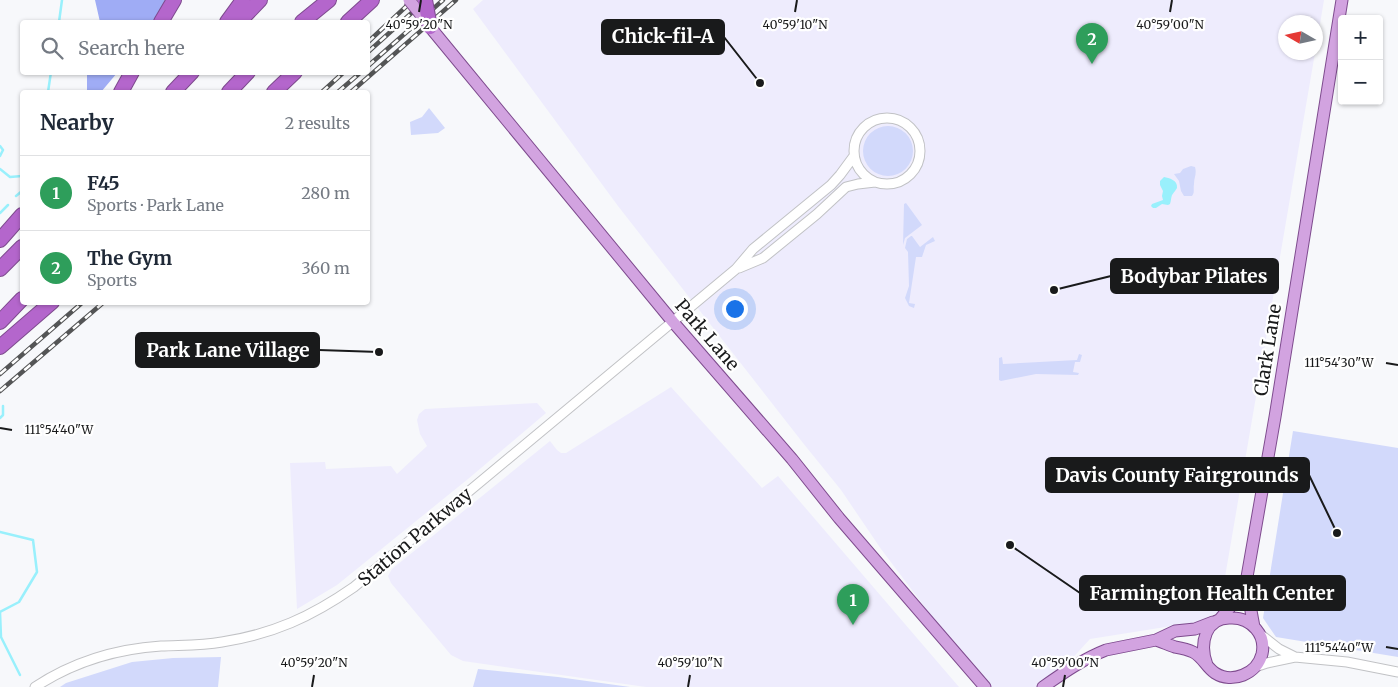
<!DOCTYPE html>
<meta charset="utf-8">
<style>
body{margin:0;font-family:Merriweather,serif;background:#f2f2f3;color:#1f2937}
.controls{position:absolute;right:15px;top:15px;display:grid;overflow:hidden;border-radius:5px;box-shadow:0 1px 4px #0004}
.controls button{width:45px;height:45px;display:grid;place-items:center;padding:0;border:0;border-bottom:1px solid #e0e1e3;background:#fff;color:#1f2937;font:25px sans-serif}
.compass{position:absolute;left:1278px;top:15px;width:45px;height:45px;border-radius:50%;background:#fff;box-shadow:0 1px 4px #0004;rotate:279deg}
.you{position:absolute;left:734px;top:308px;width:18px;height:18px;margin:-12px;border:4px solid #fff;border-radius:50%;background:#1a73e8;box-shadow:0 0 0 8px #1a73e833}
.badge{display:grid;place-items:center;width:32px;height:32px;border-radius:50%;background:#3f858f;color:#fff;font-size:16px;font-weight:700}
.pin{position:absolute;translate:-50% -41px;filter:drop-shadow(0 1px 2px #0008)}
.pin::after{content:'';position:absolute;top:26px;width:18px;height:15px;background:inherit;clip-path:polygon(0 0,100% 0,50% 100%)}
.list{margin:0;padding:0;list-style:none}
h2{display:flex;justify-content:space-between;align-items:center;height:65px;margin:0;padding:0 20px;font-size:21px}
h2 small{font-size:16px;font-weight:400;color:#747a83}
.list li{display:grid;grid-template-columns:32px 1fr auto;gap:15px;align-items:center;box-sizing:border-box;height:75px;padding:0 20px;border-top:1px solid #e0e1e3}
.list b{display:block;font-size:19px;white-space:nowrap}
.list p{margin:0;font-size:16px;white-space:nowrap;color:#747a83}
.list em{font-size:16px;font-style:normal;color:#747a83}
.icon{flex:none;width:28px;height:28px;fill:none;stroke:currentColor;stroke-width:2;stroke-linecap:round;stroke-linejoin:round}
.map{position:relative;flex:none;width:1398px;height:687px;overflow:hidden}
.search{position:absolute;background:#fff;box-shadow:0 1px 4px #0004;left:20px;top:20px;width:350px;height:55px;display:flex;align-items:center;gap:12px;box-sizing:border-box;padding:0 18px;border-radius:5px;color:#747a83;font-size:19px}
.panel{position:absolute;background:#fff;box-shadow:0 1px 4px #0004;left:20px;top:90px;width:350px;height:215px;border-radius:5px}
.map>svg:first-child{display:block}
.commercial{fill:#eeecfd}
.green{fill:#d2d9fb}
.forest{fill:#9facf5}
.water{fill:#99f0fc}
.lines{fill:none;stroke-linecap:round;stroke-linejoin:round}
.stream{stroke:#99f0fc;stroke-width:2.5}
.minor-casing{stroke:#c1c2c5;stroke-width:11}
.major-casing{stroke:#7e4b8e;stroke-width:13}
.highway-casing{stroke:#7e4b8e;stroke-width:16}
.minor{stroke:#fff;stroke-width:9}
.major{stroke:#d2a3e0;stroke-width:11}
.highway{stroke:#b466cc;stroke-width:14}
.rail-casing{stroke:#545556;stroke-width:4.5}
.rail{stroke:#fff;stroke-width:2.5;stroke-dasharray:8;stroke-linecap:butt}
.major-bridge-casing{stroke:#7e4b8e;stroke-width:13;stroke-linecap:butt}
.highway-bridge-casing{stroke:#7e4b8e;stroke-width:16;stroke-linecap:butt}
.major-bridge{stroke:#d2a3e0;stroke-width:11}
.highway-bridge{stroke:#b466cc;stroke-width:14}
.ticks{fill:none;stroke:#191a1b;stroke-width:2}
.labels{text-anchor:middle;stroke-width:4.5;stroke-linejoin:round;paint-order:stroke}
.street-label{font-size:18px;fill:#191a1b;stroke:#fff}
.ticks-label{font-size:12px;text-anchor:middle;fill:#191a1b;stroke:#fff;stroke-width:4.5;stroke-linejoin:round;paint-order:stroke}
.leader{fill:none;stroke:#191a1b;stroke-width:2}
.callout-dot{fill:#191a1b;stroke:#fff;stroke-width:2}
.callout{fill:#191a1b;stroke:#191a1b;stroke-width:2}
.callout-label{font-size:19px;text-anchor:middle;font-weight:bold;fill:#fff}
</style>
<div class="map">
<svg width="1398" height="687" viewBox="0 0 1398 687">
<rect width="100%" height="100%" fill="#f7f8fb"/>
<path class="commercial" d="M483 0H1324L1316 48V22H1286V52L1315 53 1219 612 1197 622 1090 639 1046 687H985L881 549 841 490 803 443 618 206 473 9Z
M671 387 762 488 778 476 959 687H646L463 661 451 655 391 583 388 576 392 569 550 441 557 450 561 453H566Z
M537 403 546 413 468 479 337 585 297 609 290 463 325 462 326 469 391 466 397 474 427 446 420 434 417 420 419 414 425 409Z"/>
<path class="green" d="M429 108 445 128 438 133 411 135 410 122 422 117Z
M863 151a25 25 0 1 1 50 0a25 25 0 1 1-50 0Z
M1191 166 1195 167C1197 174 1194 177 1194 184 1193 190 1195 192 1192 196H1184L1181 191 1179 181 1174 174 1180 173 1183 169Z
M906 203 922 225 905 238 903 245 904 204Z
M911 236H912L920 247 933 237 935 241 926 245 922 257H916L909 303 915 304 914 308 909 306 905 298 909 286 908 252 905 248 907 239Z
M1079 354 1082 355 1080 362H1075L1073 372 1079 373 1078 375 1036 374 1001 381 999 380V358L1002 357 1003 364 1077 360Z
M1293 431 1398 448V657L1276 637 1263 618Z
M221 657 218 687H60L66 683 132 662 173 658Z
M478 669 558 677 630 687H473Z"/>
<path class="forest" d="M95 0H167L153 22H100Z
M87 73V72L117 73 101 92H87Z"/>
<path class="water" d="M1164 177C1169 178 1178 180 1177 188 1177 188 1173 194 1172 195 1171 198 1171 201 1170 204L1168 205 1162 204 1156 208H1153L1151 206 1152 204 1163 200 1162 196 1163 191 1160 185V181Z"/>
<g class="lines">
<path class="stream" d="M59 22 62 0
M48 92 51 72
M0 146 3 150 0 156
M0 169 10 177 22 176
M16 196 22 191
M0 213 8 205
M0 418 3 415V406
M0 532 33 540 37 572 19 602 0 612 1 637 20 675"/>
<defs>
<path id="minor" d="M854 151a33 33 0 1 1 66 0a33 33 0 1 1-66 0Z
M739 268 763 258 817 214 846 187 858 184 875 182
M1260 634 1279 649 1295 657
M1255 667 1267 663 1295 657 1347 662 1398 672
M35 687C73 662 115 649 161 646 181 645 201 646 222 642 273 634 311 617 354 587L736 269 753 249 831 185 840 175 854 156"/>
<path id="major" d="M430 27 673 322 792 459 839 518 985 687
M1247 579 1249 600 1254 627
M1220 619 1238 598 1247 577 1275 417 1342 0
M1156 640C1162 642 1169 645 1175 647 1181 648 1187 649 1193 652 1203 657 1206 667 1215 673 1232 684 1257 674 1262 654 1264 645 1262 636 1256 629 1250 622 1241 618 1232 618 1205 616 1199 644 1207 665
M1043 687C1063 673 1083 659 1106 650L1156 640 1175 631 1195 629 1213 622"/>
<path id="highway" d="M161 22 174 0
M227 22 243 0
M239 22 260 0
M302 22 329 0
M348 22 372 0
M121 92 132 72
M173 92 192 72
M229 92 248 72
M274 92 295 72
M0 240 22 215
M0 269 22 247
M0 322 22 299
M0 347 52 302"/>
</defs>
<use href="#minor" class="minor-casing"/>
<use href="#major" class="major-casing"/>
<use href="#highway" class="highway-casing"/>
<use href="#minor" class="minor"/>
<use href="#major" class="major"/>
<use href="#highway" class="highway"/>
<defs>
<path id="rail" d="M368 42 413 0
M368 52 426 0
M368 66 443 0
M322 92 344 72
M338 92 361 72
M351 92 456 0
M0 374 83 302
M0 391 104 302"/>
</defs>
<use href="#rail" class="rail-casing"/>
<use href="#rail" class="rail"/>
<defs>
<path id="major-bridge" d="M409 0 430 26"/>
<path id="highway-bridge" d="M425 0 430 27"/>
</defs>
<use href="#major-bridge" class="major-bridge-casing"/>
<use href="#highway-bridge" class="highway-bridge-casing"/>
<use href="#major-bridge" class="major-bridge"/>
<use href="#highway-bridge" class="highway-bridge"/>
</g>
<path class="ticks" d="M419 12 421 0M795 12 797 0M1170 12 1172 0M1386 363 1398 365M0 428 12 430M1386 647 1398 649M312 687 314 675M688 687 690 675M1063 687 1065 675"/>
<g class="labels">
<g class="street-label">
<text transform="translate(707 335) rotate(49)" y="6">Park Lane</text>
<text transform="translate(1268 350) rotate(-81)" y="6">Clark Lane</text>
<text transform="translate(415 537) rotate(-40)" y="6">Station Parkway</text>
</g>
</g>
<g class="ticks-label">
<text x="795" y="29">40°59'10"N</text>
<text x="419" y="29">40°59'20"N</text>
<text x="1170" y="29">40°59'00"N</text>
<text x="1339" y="367">111°54'30"W</text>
<text x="59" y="434">111°54'40"W</text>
<text x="1339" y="652">111°54'40"W</text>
<text x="314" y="667">40°59'20"N</text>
<text x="690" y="667">40°59'10"N</text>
<text x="1065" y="667">40°59'00"N</text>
</g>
<path class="leader" d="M760 83L724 37M1054 290L1111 276M379 352L319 350M1337 533L1309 475M1010 545L1080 593"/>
<g class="callout-dot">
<circle cx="760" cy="83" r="5"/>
<circle cx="1054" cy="290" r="5"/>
<circle cx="379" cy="352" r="5"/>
<circle cx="1337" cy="533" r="5"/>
<circle cx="1010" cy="545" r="5"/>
</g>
<g class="callout">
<rect x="602" y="20" width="122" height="34" rx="5"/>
<rect x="1111" y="259" width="167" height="34" rx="5"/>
<rect x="136" y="333" width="183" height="34" rx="5"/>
<rect x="1046" y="458" width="263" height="34" rx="5"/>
<rect x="1080" y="576" width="265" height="34" rx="5"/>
</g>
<g class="callout-label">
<text x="663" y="43">Chick-fil-A</text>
<text x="1194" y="283">Bodybar Pilates</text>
<text x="228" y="357">Park Lane Village</text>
<text x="1177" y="482">Davis County Fairgrounds</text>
<text x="1212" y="600">Farmington Health Center</text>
</g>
</svg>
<div class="controls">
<button>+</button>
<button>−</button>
</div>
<svg class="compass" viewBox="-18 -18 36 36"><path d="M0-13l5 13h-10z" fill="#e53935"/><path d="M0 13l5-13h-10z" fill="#747a83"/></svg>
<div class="you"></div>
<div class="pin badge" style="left:853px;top:625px;background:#2e9e5b">1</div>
<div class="pin badge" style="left:1092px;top:64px;background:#2e9e5b">2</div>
<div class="search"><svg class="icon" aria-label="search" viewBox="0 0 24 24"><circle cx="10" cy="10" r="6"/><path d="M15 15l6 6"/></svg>Search here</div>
<section class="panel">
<h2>Nearby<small>2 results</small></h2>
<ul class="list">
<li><span class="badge" style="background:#2e9e5b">1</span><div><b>F45</b><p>Sports · Park Lane</p></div><em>280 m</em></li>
<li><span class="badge" style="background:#2e9e5b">2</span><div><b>The Gym</b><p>Sports</p></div><em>360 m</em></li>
</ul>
</section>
</div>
